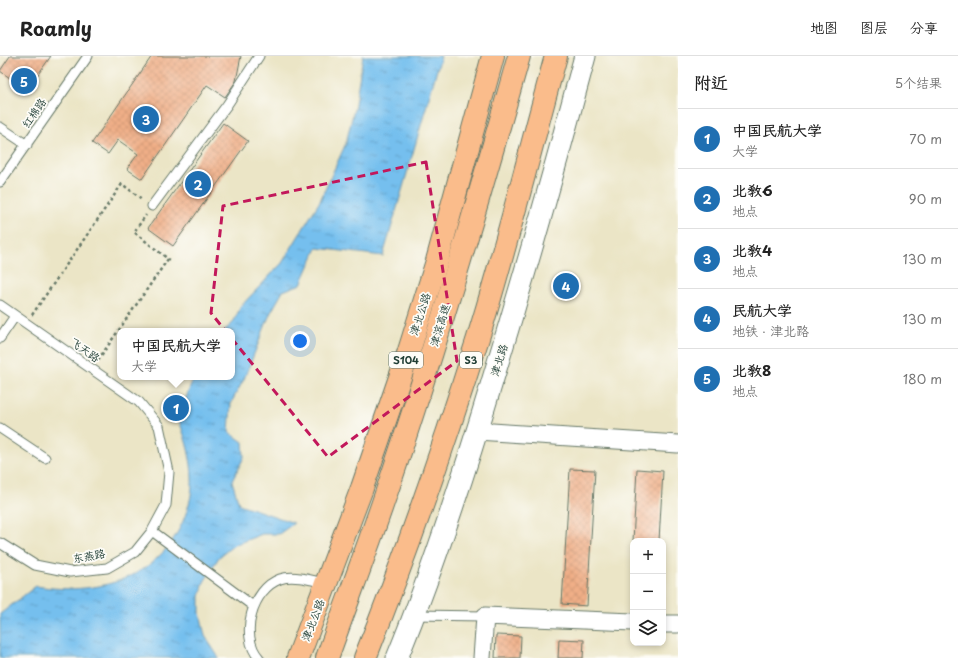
<!DOCTYPE html>
<html lang="zh">
<meta charset="utf-8">
<style>
body{margin:0;font-family:"Playpen Sans","LXGW WenKai TC",sans-serif;background:#f2f2f2;color:#222}
.controls{position:absolute;right:12px;bottom:12px;display:grid;overflow:hidden;border-radius:8px;box-shadow:0 2px 6px #0003}
.controls button{width:36px;height:36px;display:grid;place-items:center;padding:0;border:0;border-bottom:1px solid #e0e0e0;background:#fff;color:#222;font:20px sans-serif}
.you{position:absolute;left:300px;top:285px;width:14px;height:14px;margin:-10px;border:3px solid #fff;border-radius:50%;background:#1a73e8;box-shadow:0 0 0 6px #1a73e833}
.badge{display:grid;place-items:center;width:26px;height:26px;border-radius:50%;background:#1f6fb2;color:#fff;font-size:13px;font-weight:700}
.pin{position:absolute;translate:-50% -50%;border:2px solid #fff;box-shadow:0 1px 4px #0006}
.popup{position:absolute;left:117px;top:272px;width:118px;height:52px;box-sizing:border-box;display:grid;place-content:center;border-radius:8px;background:#fff;filter:drop-shadow(0 1px 3px #0005);font-size:13px;white-space:nowrap;color:#767676}
.popup b{font-size:15px;color:#222}
.popup::after{content:'';position:absolute;left:50%;top:100%;margin-left:-8px;border:8px solid transparent;border-top-color:#fff}
.list{margin:0;padding:0;list-style:none}
h2{display:flex;justify-content:space-between;align-items:center;height:52px;margin:0;padding:0 16px;font-size:17px}
h2 small{font-size:13px;font-weight:400;color:#767676}
.list li{display:grid;grid-template-columns:26px 1fr auto;gap:12px;align-items:center;box-sizing:border-box;height:60px;padding:0 16px;border-top:1px solid #e0e0e0}
.list b{display:block;font-size:15px;white-space:nowrap}
.list p{margin:0;font-size:13px;white-space:nowrap;color:#767676}
.list em{font-size:13px;font-style:normal;color:#767676}
.icon{flex:none;width:22px;height:22px;fill:none;stroke:currentColor;stroke-width:2;stroke-linecap:round;stroke-linejoin:round}
.map{position:relative;flex:none;width:678px;height:602px;overflow:hidden}
header{display:flex;align-items:center;gap:24px;box-sizing:border-box;height:56px;padding:0 20px;background:#fff;border-bottom:1px solid #e0e0e0}
header strong{font-size:19px}
nav{display:flex;gap:22px;margin-inline-start:auto;font-size:14px}
main{display:flex}
aside{flex:1;background:#fff}
.map>svg:first-child{display:block}
.water{fill:url(#water-ripples);stroke:#4a7e91}
.building{fill:url(#building-cross-hatch)}
.lines{fill:none;stroke-linecap:round;stroke-linejoin:round}
.service-casing{stroke:#667867;stroke-width:11}
.minor-casing{stroke:#667867;stroke-width:19}
.tertiary-casing{stroke:#667867;stroke-width:23}
.primary-casing{stroke:#667867;stroke-width:24}
.motorway-casing{stroke:#667867;stroke-width:24}
.path{stroke:#667867;stroke-width:2.5;stroke-dasharray:3 3;stroke-linecap:butt}
.service{stroke:#fff;stroke-width:9}
.minor{stroke:#fff;stroke-width:17}
.tertiary{stroke:#fff;stroke-width:21}
.primary{stroke:#fabc8b;stroke-width:22}
.motorway{stroke:#fabc8b;stroke-width:22}
.marked{fill:none;stroke:#c2185b;stroke-width:3;stroke-dasharray:8 5;stroke-linejoin:round}
.labels{text-anchor:middle;stroke-width:3.5;stroke-linejoin:round;paint-order:stroke}
.shield{fill:#fdfcf7;stroke:#62766e;stroke-width:1}
.shield-label{font-size:10px;font-weight:bold;fill:#1f3d34}
.street-label{font-size:11px;fill:#1f3d34;stroke:#fdfcf7}
</style>
<header>
<strong>Roamly</strong>
<nav><a>地图</a><a>图层</a><a>分享</a></nav>
</header>
<main>
<div class="map">
<svg width="678" height="602" viewBox="0 0 678 602">
<defs>
<pattern id="water-ripples" width="26" height="14" patternUnits="userSpaceOnUse"><rect width="26" height="14" fill="#75bfee"/><path d="M2 4q2-2 4 0t4 0M15 11q2-2 4 0t4 0" fill="none" stroke="#5f9cc2"/></pattern>
<pattern id="building-cross-hatch" width="8" height="8" patternUnits="userSpaceOnUse"><rect width="8" height="8" fill="#f0af87"/><path d="M0 0l8 8M0 8l8-8" fill="none" stroke="#cd9775"/></pattern>
</defs>
<rect width="100%" height="100%" fill="#fdfcf7"/>
<filter id="ink" filterUnits="userSpaceOnUse"><feTurbulence type="fractalNoise" baseFrequency=".025" numOctaves="2"/><feDisplacementMap in="SourceGraphic" scale="8" xChannelSelector="R" yChannelSelector="G"/><feConvolveMatrix kernelMatrix="1 2 1 2 8 2 1 2 1" color-interpolation-filters="sRGB"/></filter>
<filter id="wash" filterUnits="userSpaceOnUse"><feTurbulence type="fractalNoise" baseFrequency=".012" numOctaves="4" result="noise"/><feDisplacementMap in="SourceGraphic" scale="16" xChannelSelector="R" yChannelSelector="G"/><feGaussianBlur stdDeviation="0.9" result="paint"/><feColorMatrix in="noise" values="0 0 0 0 0 0 0 0 0 0 0 0 0 0 0 0 0 1.4 0 .05"/><feComposite in="paint" operator="in"/></filter>
<g filter="url(#wash)">
<rect width="100%" height="100%" fill="#ebe5c6"/>
<path class="water" d="M363 0H441L383 200 317 192 301 228 283 235 270 258 244 323 231 347 229 376 243 386 244 401 232 425 239 448 294 467 279 478H262L234 489 219 501 204 526 200 540V557L205 580 219 602H0V558L36 530C103 541 169 520 189 448 197 420 188 388 178 362L194 321H232V275H224L233 267 241 250 282 207 320 145 346 87 354 54Z"/>
<g id="blocks">
<path class="building" d="M10 0H51L27 34 0 15Z
M152 0H241L236 25 225 41 207 29 142 123 127 113 138 98 118 84 108 98 92 87Z
M223 67 248 85 173 190 148 172Z
M570 413 595 414 587 550 562 548Z
M637 413 663 415 659 485H633Z
M496 579 521 580 520 602H495Z
M559 583 584 584 583 602H558Z"/>
</g>
</g>
<g filter="url(#ink)">
<use href="#blocks" fill-opacity="0" stroke="#667867" stroke-width="1"/>
<g class="lines">
<defs>
<path id="service" d="M0 71 27 89
M0 126 88 0
M152 150 227 49 259 0
M0 249 139 346 159 370 169 416 166 449 152 475 135 496 107 512 70 516 35 509 0 487
M0 282 15 260
M0 372 45 402
M152 475 253 550
M414 559 485 560
M259 602C239 580 252 533 280 523 292 519 308 523 320 526"/>
<path id="minor" d="M477 375 678 388
M663 568H678
M482 602 485 560 633 566"/>
<path id="tertiary" d="M397 602C434 512 464 419 492 326 525 218 556 109 585 0"/>
<path id="primary" d="M298 602 362 432 408 298 437 205 493 0"/>
<path id="motorway" d="M327 602C347 546 368 491 387 435 436 291 478 146 519 0
M365 602C407 497 444 390 478 282 507 189 530 94 556 0"/>
</defs>
<use href="#service" class="service-casing"/>
<use href="#minor" class="minor-casing"/>
<use href="#tertiary" class="tertiary-casing"/>
<use href="#primary" class="primary-casing"/>
<use href="#motorway" class="motorway-casing"/>
<path class="path" d="M32 259 122 128 143 144
M98 304 168 203 134 176 146 159"/>
<use href="#service" class="service"/>
<use href="#minor" class="minor"/>
<use href="#tertiary" class="tertiary"/>
<use href="#primary" class="primary"/>
<use href="#motorway" class="motorway"/>
</g>
</g>
<path class="marked" d="M426 106 457 305 328 401 211 257 223 150Z"/>
<g class="labels">
<g class="shield">
<rect x="389" y="296" width="34" height="16" rx="3"/>
<rect x="460" y="296" width="22" height="16" rx="3"/>
</g>
<g class="shield-label">
<text x="406" y="308">S104</text>
<text x="471" y="308">S3</text>
</g>
<g class="street-label">
<text transform="translate(34 57) rotate(-56)" y="4">红棉路</text>
<text transform="translate(420 258) rotate(-72)" y="4">津北公路</text>
<text transform="translate(440 269) rotate(-73)" y="4">津滨高速</text>
<text transform="translate(85 294) rotate(35)" y="4">飞天路</text>
<text transform="translate(499 304) rotate(-73)" y="4">津北路</text>
<text transform="translate(89 500) rotate(-10)" y="4">东燕路</text>
<text transform="translate(313 564) rotate(-69)" y="4">津北公路</text>
</g>
</g>
</svg>
<div class="controls">
<button>+</button>
<button>−</button>
<button><svg class="icon" aria-label="layers" viewBox="0 0 24 24"><path d="M12 4l9 5-9 5-9-5zM3 14l9 5 9-5"/></svg></button>
</div>
<div class="you"></div>
<div class="pin badge" style="left:176px;top:352px">1</div>
<div class="popup"><b>中国民航大学</b>大学</div>
<div class="pin badge" style="left:198px;top:128px">2</div>
<div class="pin badge" style="left:146px;top:63px">3</div>
<div class="pin badge" style="left:566px;top:230px">4</div>
<div class="pin badge" style="left:24px;top:25px">5</div>
</div>
<aside>
<h2>附近<small>5个结果</small></h2>
<ul class="list">
<li><span class="badge">1</span><div><b>中国民航大学</b><p>大学</p></div><em>70 m</em></li>
<li><span class="badge">2</span><div><b>北教6</b><p>地点</p></div><em>90 m</em></li>
<li><span class="badge">3</span><div><b>北教4</b><p>地点</p></div><em>130 m</em></li>
<li><span class="badge">4</span><div><b>民航大学</b><p>地铁 · 津北路</p></div><em>130 m</em></li>
<li><span class="badge">5</span><div><b>北教8</b><p>地点</p></div><em>180 m</em></li>
</ul>
</aside>
</main>
